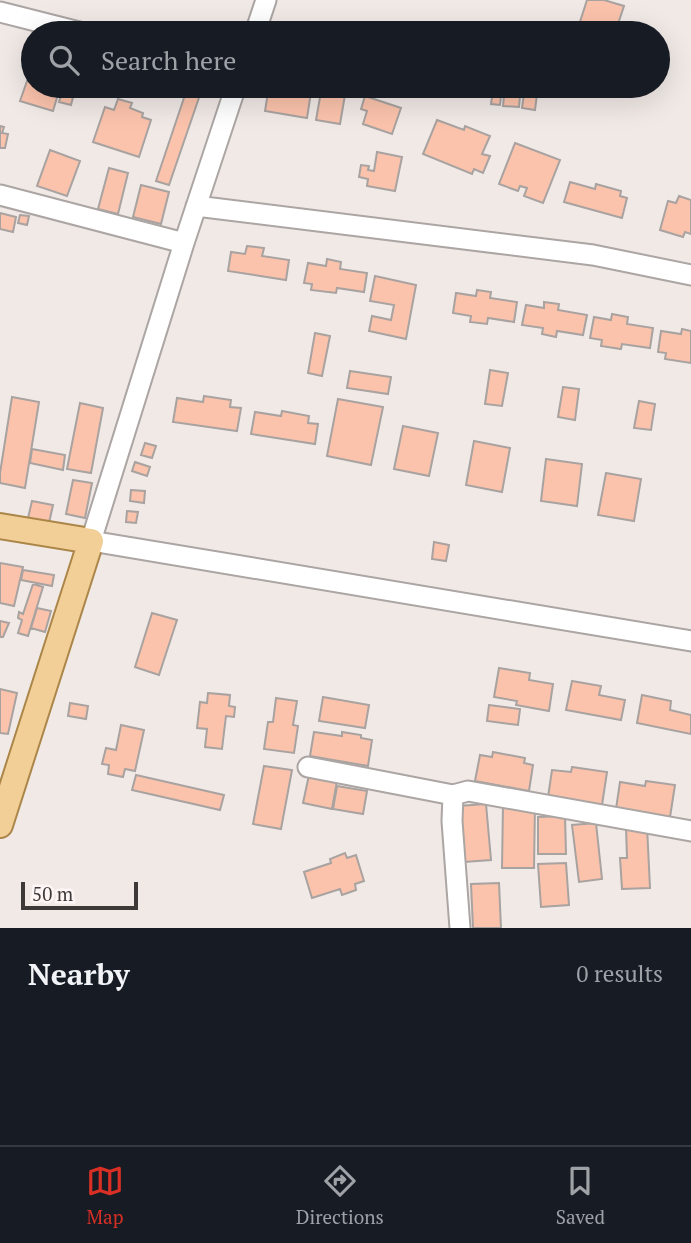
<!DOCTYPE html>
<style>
body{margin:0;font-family:"PT Serif",serif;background:#20242c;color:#f1f3f6}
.scale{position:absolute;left:21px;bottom:18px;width:117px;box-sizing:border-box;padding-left:7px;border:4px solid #3c3938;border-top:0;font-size:19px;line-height:24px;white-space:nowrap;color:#3c3938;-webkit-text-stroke:5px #fdf6f4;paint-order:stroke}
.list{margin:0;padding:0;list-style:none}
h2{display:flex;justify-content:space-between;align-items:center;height:91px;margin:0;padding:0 28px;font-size:30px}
h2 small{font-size:23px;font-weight:400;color:#9ea1a6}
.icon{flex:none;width:38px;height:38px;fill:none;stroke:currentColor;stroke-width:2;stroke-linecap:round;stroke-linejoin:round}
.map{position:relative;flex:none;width:691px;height:928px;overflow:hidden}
.search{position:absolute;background:#171b24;box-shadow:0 7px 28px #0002;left:21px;right:21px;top:21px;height:77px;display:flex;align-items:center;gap:18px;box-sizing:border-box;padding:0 24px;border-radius:38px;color:#9ea1a6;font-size:26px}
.sheet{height:217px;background:#171b24}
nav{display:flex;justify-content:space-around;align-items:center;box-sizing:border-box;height:98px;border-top:2px solid #363941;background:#171b24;font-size:19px;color:#9ea1a6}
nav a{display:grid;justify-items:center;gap:4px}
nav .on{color:#d93025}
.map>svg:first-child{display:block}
.building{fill:#fbc3ac;stroke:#a8a2a0;stroke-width:2}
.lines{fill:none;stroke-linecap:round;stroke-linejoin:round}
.minor-casing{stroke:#aba5a3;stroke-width:23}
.major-casing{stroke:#ab8648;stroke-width:28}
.minor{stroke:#fff;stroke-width:19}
.major{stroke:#f1cf97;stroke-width:24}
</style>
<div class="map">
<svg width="691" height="928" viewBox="0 0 691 928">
<rect width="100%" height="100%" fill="#f0e9e6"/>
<path class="building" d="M587 0H604L624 6 615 33H583L577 31Z
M27 81 33 83V86H43L59 91 53 111 20 101Z
M64 86H76L71 105 59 102Z
M101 86H114L111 95 100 91Z
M188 86H203L169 185 156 181Z
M269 86H312L307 118 265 111Z
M322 86 346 89 340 124 316 120Z
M468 86H502L500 105 491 104 492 97 467 94Z
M505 86H521L519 107 503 106Z
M525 86H538L535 110 522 108Z
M365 96 401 108 392 134 363 124 367 111 361 109Z
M118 99 132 103 130 108 143 113 142 117 151 120 139 157 93 142 105 107 114 110Z
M437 120 464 130 465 126 490 136 482 154 490 156 483 173 474 169 472 174 423 154Z
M0 126 4 127 2 133 8 134 5 148H0Z
M515 143 560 160 543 203 524 196 527 188 520 186 518 191 499 184Z
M50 150 80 161 67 196 37 186Z
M377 152 402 157 395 191 367 186 368 179 359 177 361 165 369 166 368 170 374 171Z
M109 168 128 173 118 214 98 209Z
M570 182 595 189 596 184 621 191 620 196 627 198 622 218 564 202Z
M141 185 169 192 161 224 133 217Z
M679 196 691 200V234L685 232 683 237 660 230 668 201 676 203Z
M0 213 16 217 13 232 0 229Z
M20 215 29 216 27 225 18 223Z
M247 246 264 248 262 256 289 260 286 280 228 271 231 252 245 254Z
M327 259 341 262 340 269 367 273 364 292 337 288 336 293 311 290 312 284 304 283 308 263 326 266Z
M375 276 416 285 406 339 369 331 372 316 391 320 394 305 370 301Z
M477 290 491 292 490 298 517 302 514 322 488 318 487 324 470 322 471 316 453 313 456 293 476 296Z
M544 302 559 304 558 310 587 315 583 335 557 331 556 337 542 334 543 328 522 325 526 305 544 308Z
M612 314 628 317 627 324 653 328 650 348 622 344 621 349 601 346 602 340 590 338 594 317 611 320Z
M682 329 691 331V363L665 359 666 353 658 352 661 331 681 334Z
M315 333 330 336 322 376 308 373Z
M490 370 508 373 502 406 485 404Z
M350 371 391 377 388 394 347 388Z
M563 387 579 389 575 420 558 417Z
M204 396 231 400 230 407 241 408 237 431 173 422 177 398 203 402Z
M12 397 39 402 25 488 0 483V473Z
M338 399 383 407 371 465 327 456Z
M639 401 655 404 651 430 634 428Z
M80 403 103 408 91 473 67 469Z
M282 411 309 416 308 423 318 424 315 444 251 434 255 412 281 416Z
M403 426 438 433 429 476 394 469Z
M474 441 510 448 502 492 466 485Z
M145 443 156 446 152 458 141 455Z
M32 449 65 455 63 470 30 463Z
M546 459 582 464 577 506 541 501Z
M135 462 150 467 147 476 132 471Z
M606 473 641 479 634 521 598 515Z
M73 480 92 483 85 518 66 514Z
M131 490 145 491 144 503 130 501Z
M32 501 53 505 49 523 28 518Z
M127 511 138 512 136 523 126 522Z
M434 542 449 545 446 561 432 559Z
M0 563 23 567 14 606 0 603Z
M23 570 54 575 52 586 21 580Z
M33 584 43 587 28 636 18 633 22 620 18 618 19 612 23 614Z
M37 608 51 611 45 632 31 628Z
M152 613 177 620 159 675 135 667Z
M0 621 9 623 3 637H0Z
M499 668 530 673 529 680 553 684 549 711 516 705 517 701 494 697Z
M572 681 601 686 599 695 625 700 621 720 566 710Z
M0 689 17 693 8 734 0 733Z
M208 693 230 695 229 706 235 707 234 717 226 716 222 749 205 747 207 729 197 728 200 702 207 703Z
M642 695 671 701 670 710 691 715V734L637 723Z
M323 697 369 705 365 728 319 721Z
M276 698 297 701 293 725 298 726 294 753 264 749 268 722H273Z
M70 703 88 706 86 719 68 716Z
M489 705 520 709 518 725 487 721Z
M121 725 144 730 135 771 125 769 123 777 108 774 109 765 102 764 106 748 116 750Z
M314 732 342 736V732L361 735V738L372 740 368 766 310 756Z
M493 752 525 758 524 763 533 765 529 791 475 781 480 755 492 757Z
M264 766 292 770 281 829 253 824Z
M572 767 607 772 602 805 548 797 552 770 571 772Z
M136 775 224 795 220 810 132 790Z
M309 775 337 781 332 809 303 803Z
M646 781 675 785 670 817 616 809 620 782 645 786Z
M337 786 367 791 363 814 333 809Z
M486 804 491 860 464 862 458 806Z
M503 804 535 805 534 868H502Z
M565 816 566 854H538V817Z
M596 823 602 879 579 882 572 825Z
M647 826 650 888 622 889 620 858H627L626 827Z
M345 853 347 858 356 855 364 881 355 884 356 890 342 895 340 889 312 898 304 872 331 863 330 859Z
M566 863 569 905 541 907 538 864Z
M499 883 501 928H473L471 884Z"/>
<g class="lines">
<defs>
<path id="minor" d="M0 12 83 33
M255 33 266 0
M236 86 184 243 91 541 691 641
M0 195 184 243
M196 206 593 255 691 275
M308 767 453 795 468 791 691 831
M453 795 452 821 460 928"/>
<path id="major" d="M0 526 91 541 0 825"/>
</defs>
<use href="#minor" class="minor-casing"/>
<use href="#major" class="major-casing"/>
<use href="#minor" class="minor"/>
<use href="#major" class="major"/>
</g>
</svg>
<div class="scale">50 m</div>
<div class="search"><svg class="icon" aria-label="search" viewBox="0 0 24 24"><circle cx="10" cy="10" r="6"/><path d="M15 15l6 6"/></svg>Search here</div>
</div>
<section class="sheet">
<h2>Nearby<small>0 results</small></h2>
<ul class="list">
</ul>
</section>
<nav>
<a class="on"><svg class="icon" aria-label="map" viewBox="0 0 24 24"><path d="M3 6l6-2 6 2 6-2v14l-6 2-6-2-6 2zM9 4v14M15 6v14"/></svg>Map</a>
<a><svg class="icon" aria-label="directions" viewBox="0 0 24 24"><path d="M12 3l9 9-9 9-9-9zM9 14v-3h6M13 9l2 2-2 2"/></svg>Directions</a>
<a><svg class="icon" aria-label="saved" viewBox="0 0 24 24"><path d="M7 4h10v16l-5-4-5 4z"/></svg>Saved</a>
</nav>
